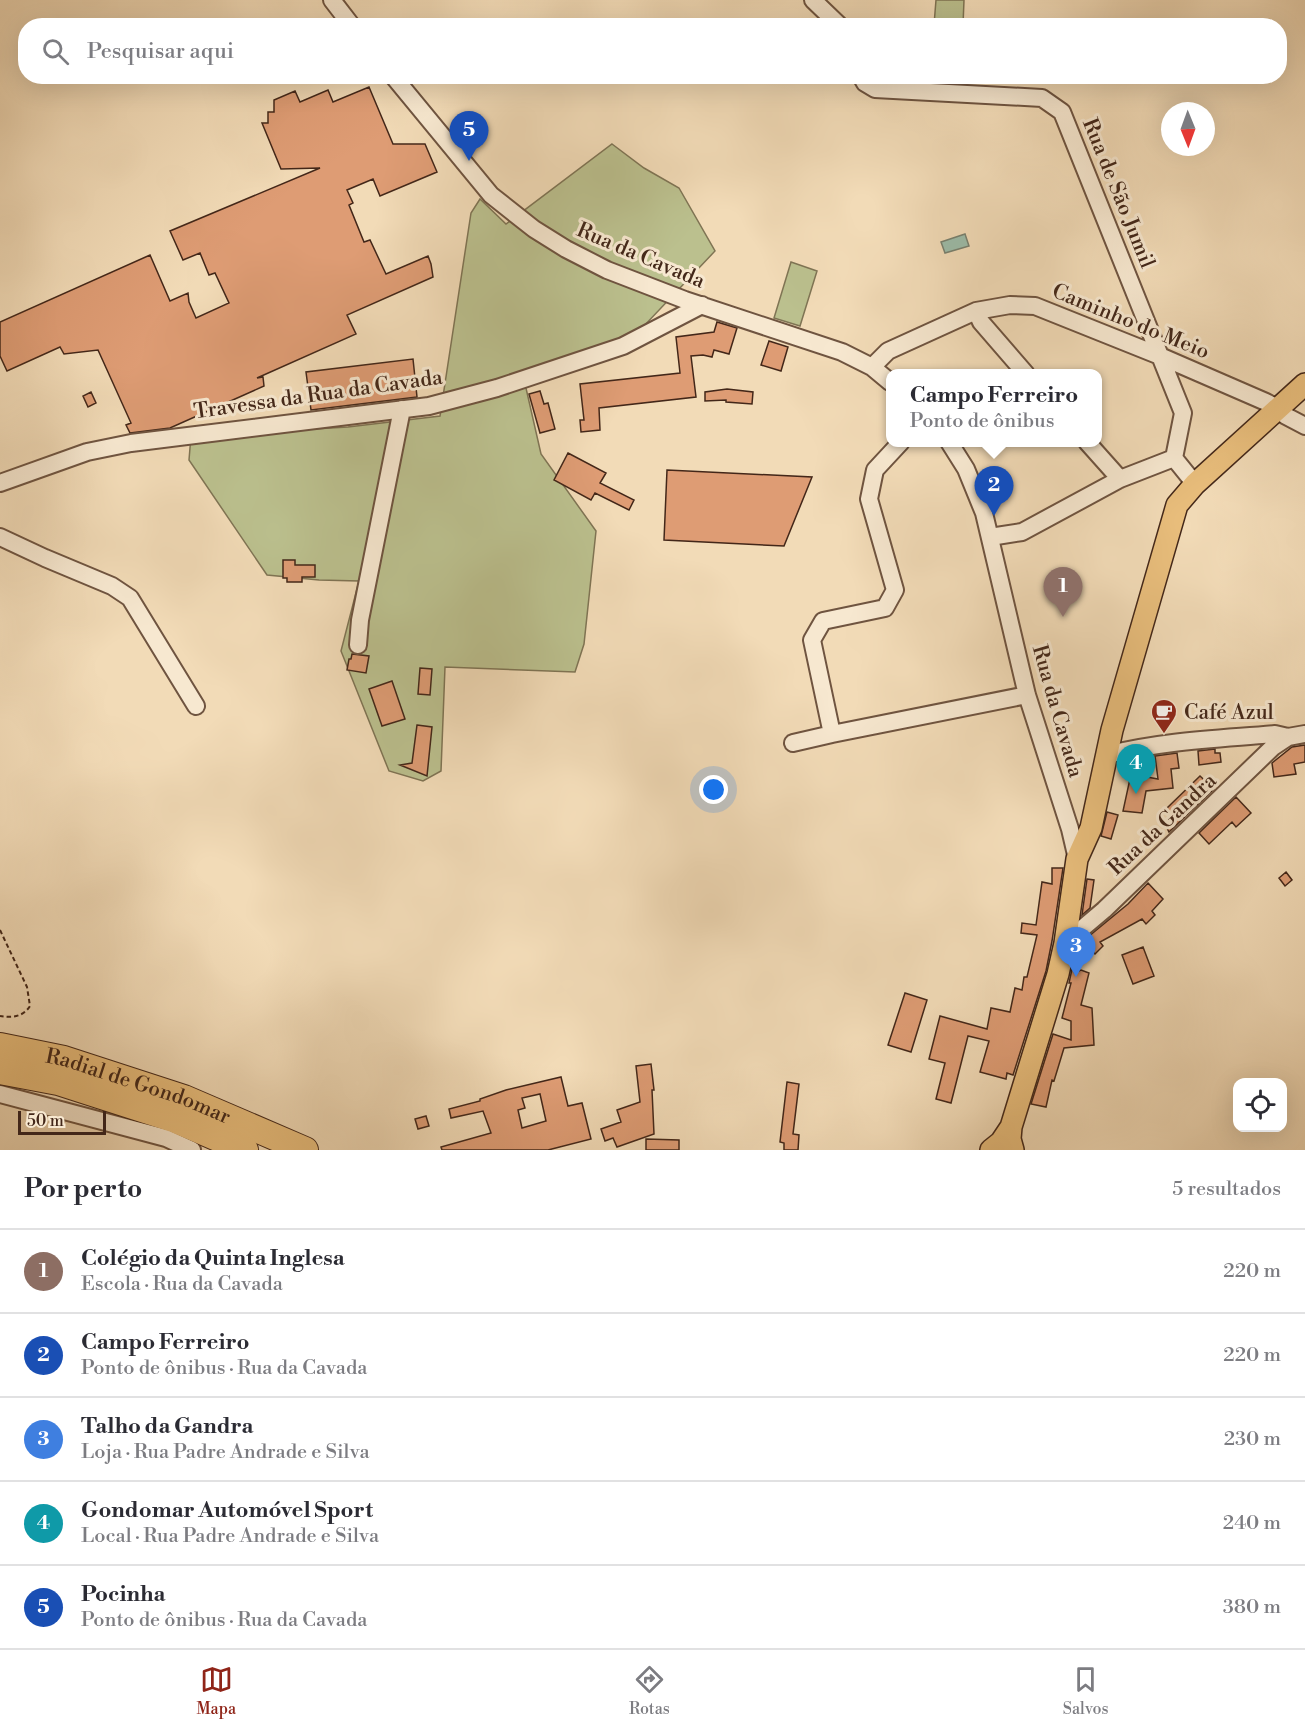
<!DOCTYPE html>
<html lang="pt">
<meta charset="utf-8">
<style>
body{margin:0;font-family:"Libre Bodoni",serif;background:#f2f2f3;color:#2b2b33}
.controls{position:absolute;right:18px;bottom:18px;display:grid;overflow:hidden;border-radius:12px;box-shadow:0 6px 24px #0002}
.controls button{width:54px;height:54px;display:grid;place-items:center;padding:0;border:0;border-bottom:2px solid #e1e1e2;background:#fff;color:#2b2b33;font:30px sans-serif}
.compass{position:absolute;left:1161px;top:102px;width:54px;height:54px;border-radius:50%;background:#fff;box-shadow:0 6px 24px #0002;rotate:179deg}
.scale{position:absolute;left:18px;bottom:15px;width:88px;box-sizing:border-box;padding-left:6px;border:3px solid #432719;border-top:0;font-size:16px;line-height:21px;white-space:nowrap;color:#432719;-webkit-text-stroke:4px #f7e8d0;paint-order:stroke}
.you{position:absolute;left:714px;top:790px;width:21px;height:21px;margin:-15px;border:4px solid #fff;border-radius:50%;background:#1a73e8;box-shadow:0 0 0 9px #1a73e833}
.badge{display:grid;place-items:center;width:39px;height:39px;border-radius:50%;background:#8f2418;color:#fff;font-size:20px;font-weight:700}
.pin{position:absolute;translate:-50% -50px;filter:drop-shadow(0 2px 3px #0008)}
.pin::after{content:'';position:absolute;top:32px;width:21px;height:18px;background:inherit;clip-path:polygon(0 0,100% 0,50% 100%)}
.popup{position:absolute;left:886px;top:369px;width:216px;height:78px;box-sizing:border-box;display:grid;place-content:center;border-radius:12px;background:#fff;filter:drop-shadow(0 2px 4px #0005);font-size:20px;white-space:nowrap;color:#7c7c81}
.popup b{font-size:22px;color:#2b2b33}
.popup::after{content:'';position:absolute;left:50%;top:100%;margin-left:-12px;border:12px solid transparent;border-top-color:#fff}
.list{margin:0;padding:0;list-style:none}
h2{display:flex;justify-content:space-between;align-items:center;height:78px;margin:0;padding:0 24px;font-size:26px}
h2 small{font-size:20px;font-weight:400;color:#7c7c81}
.list li{display:grid;grid-template-columns:39px 1fr auto;gap:18px;align-items:center;box-sizing:border-box;height:84px;padding:0 24px;border-top:2px solid #e1e1e2}
.list b{display:block;font-size:22px;white-space:nowrap}
.list p{margin:0;font-size:20px;white-space:nowrap;color:#7c7c81}
.list em{font-size:20px;font-style:normal;color:#7c7c81}
.icon{flex:none;width:33px;height:33px;fill:none;stroke:currentColor;stroke-width:2;stroke-linecap:round;stroke-linejoin:round}
.map{position:relative;flex:none;width:1305px;height:1150px;overflow:hidden}
.search{position:absolute;background:#fff;box-shadow:0 6px 24px #0002;left:18px;right:18px;top:18px;height:66px;display:flex;align-items:center;gap:15px;box-sizing:border-box;padding:0 21px;border-radius:24px;color:#7c7c81;font-size:22px}
.sheet{height:498px;background:#fff}
nav{display:flex;justify-content:space-around;align-items:center;box-sizing:border-box;height:84px;border-top:2px solid #e1e1e2;background:#fff;font-size:16px;color:#7c7c81}
nav a{display:grid;justify-items:center;gap:3px}
nav .on{color:#8f2418}
.map>svg:first-child{display:block}
.green{fill:#bbc08e;stroke:#7f7454;stroke-width:1.5}
.water{fill:#9cbca9;stroke:#78806f;stroke-width:1.5}
.building{fill:#de9c74;stroke:#432719;stroke-width:1.5;fill-rule:evenodd}
.lines{fill:none;stroke-linecap:round;stroke-linejoin:round}
.minor-casing{stroke:#6f5440;stroke-width:20}
.major-casing{stroke:#432719;stroke-width:24}
.highway-casing{stroke:#432719;stroke-width:28}
.path{stroke:#432719;stroke-width:2;stroke-dasharray:4.5 3;stroke-linecap:butt}
.minor{stroke:#f7e8d0;stroke-width:16}
.major{stroke:#e9be7c;stroke-width:21}
.highway{stroke:#e9be7c;stroke-width:26}
.labels{text-anchor:middle;stroke-width:6;stroke-linejoin:round;paint-order:stroke}
.street-label{font-size:21px;fill:#432719;stroke:#f7e8d0}
.poi-label{font-size:21px;fill:#432719;stroke:#f7e8d0;text-anchor:start}
</style>
<div class="map">
<svg width="1305" height="1150" viewBox="0 0 1305 1150">
<rect width="100%" height="100%" fill="#f2dbb7"/>
<filter id="stains"><feTurbulence type="fractalNoise" baseFrequency=".00333" numOctaves="4"/><feColorMatrix values="0 0 0 0 .2 0 0 0 0 .09 0 0 0 0 .02 0 0 0 .5 -.17"/></filter>
<radialGradient id="worn" r=".72"><stop offset=".6" stop-color="#630" stop-opacity="0"/><stop offset="1" stop-color="#630" stop-opacity=".3"/></radialGradient>
<path class="green" d="M936 0H964L963 25H934Z
M612 144 644 168 679 188 715 251 643 327 576 361 523 375 541 454 596 531 584 644 575 672 445 667 441 771 423 781 389 771 341 651 359 581 319 580 267 575 189 460 191 436 348 427 440 416 471 213 480 199 506 224Z
M791 262 817 271 800 326 774 318Z"/>
<path class="water" d="M965 234 969 246 945 253 941 242Z"/>
<path class="building" d="M369 87 393 144H425L437 172 380 196 373 179 347 190 353 203 349 205 364 242 370 240 386 274 428 256 431 264 433 277 347 315 356 334 257 378 263 377 264 386 170 428 130 433 126 425 131 423 98 350 64 354 60 347 7 371 0 356V322L150 255 170 301 188 293 189 302 196 318 229 303 215 273 209 275 200 253 183 260 170 231 320 168 281 169 262 123H268V112H274V100L295 91 300 102 328 90 333 102Z
M717 322 737 328 729 354 714 350 712 357 703 355 691 356 696 397 599 408 600 430 581 432 580 420H584L580 384 680 373 676 337 714 332Z
M769 341 788 347 781 371 761 365Z
M413 359 417 397 311 410 306 372Z
M727 389 753 392 752 404 726 402V400L705 401V392Z
M540 391 544 404 548 403 555 429 540 433 529 394Z
M91 392 96 403 88 407 83 396Z
M568 453 606 473 600 483 634 500 629 510 595 493 591 500 554 480Z
M667 470 812 477 784 546 664 540Z
M283 560H295V565H315V577H302V582H287V578H283Z
M352 654 369 656 366 673 347 670 349 659H351Z
M420 668 432 669 430 695 418 694Z
M392 681 405 719 382 726 369 689Z
M417 725 432 727 427 776 400 765 412 763Z
M1305 745V762L1294 764 1296 774 1274 777 1272 763 1292 747Z
M1215 749V753H1220L1221 762 1199 765 1198 751Z
M1177 753 1179 768 1171 769 1173 788 1146 791 1142 813 1123 811 1131 774 1158 779 1155 756Z
M1200 776 1214 789 1169 832 1164 822 1174 817 1166 809Z
M1236 797 1251 813 1236 827 1232 822 1209 844 1199 833Z
M1107 812 1118 815 1111 839 1101 836Z
M1052 868H1063L1052 941 1046 971 1013 1075 1007 1073 1006 1079 980 1072 989 1041 968 1036 951 1103 936 1099 945 1063 929 1059 940 1016 987 1029 991 1008 1010 1012 1015 988 1022 990 1024 977H1027L1037 935 1021 933 1022 923 1036 925 1042 882 1052 884Z
M1286 872 1292 880 1285 886 1279 878Z
M1087 879 1094 880 1090 908 1082 915Z
M1148 883 1163 899 1152 911 1155 915 1146 924 1142 919 1100 942 1103 946 1095 954 1092 951 1074 968 1078 969 1074 973 1081 970 1089 973 1081 1005 1092 1008 1094 1045 1064 1048 1054 1081 1052 1080 1046 1107 1031 1104 1053 1034 1071 1040V1021L1062 1018 1071 983H1069L1077 946 1128 904Z
M1143 947 1154 976 1133 984 1122 955Z
M905 993 927 1000 911 1052 888 1045Z
M651 1064 654 1090H652L654 1134 617 1147 613 1138 605 1141 601 1129 621 1122 617 1110 640 1102 636 1066Z
M561 1077 568 1106 582 1103 591 1139 548 1150H442L441 1147 491 1133 483 1111 451 1118 449 1109 480 1101V1099L506 1090ZM540 1094 546 1121 522 1128 518 1110 525 1108 522 1098Z
M787 1082 799 1084 793 1134 799 1135 798 1150H784V1143L780 1142Z
M426 1116 429 1126 418 1129 415 1119Z
M646 1139 679 1140V1150H646Z"/>
<g class="lines">
<defs>
<path id="minor" d="M332 0 352 26
M813 0 840 26
M393 76 491 195 534 229 566 249 607 270 685 300 842 352 872 367 890 382
M861 76 865 83 875 89 1042 98 1062 112 1183 413 1174 458 1195 484
M976 311 981 322 1026 374
M872 367 888 351 976 311 1010 305 1035 306 1160 356 1266 402 1277 408 1286 416 1305 426
M901 442 875 470 869 499 895 590 885 608 823 621 812 640 832 734 1027 695
M949 442 966 469 984 513 1027 695 1070 829 1077 859
M1087 442 1120 479
M0 483 87 452 131 443 429 406 497 388 623 346 702 305
M0 537 45 558 112 586 130 598 196 706
M990 537 1022 532 1120 479 1174 458
M358 645 360 620 402 409
M793 743 832 734
M1107 755C1161 741 1219 739 1275 734L1288 737 1305 734
M1065 943 1104 910 1273 747 1288 737
M0 1094 166 1138 192 1150"/>
<path id="major" d="M991 1150 1001 1142 1011 1127
M1013 1150 1010 1139 1011 1127 1058 974 1065 943 1077 859 1091 828 1112 730 1177 505 1195 484 1305 384"/>
<g id="highway">
<path id="s1" d="M0 1046 64 1059 184 1098 305 1150"/>
<path d="M0 1071 58 1082 176 1120 245 1150"/>
</g>
</defs>
<use href="#minor" class="minor-casing"/>
<use href="#major" class="major-casing"/>
<use href="#highway" class="highway-casing"/>
<path class="path" d="M0 930 27 987 30 1006C23 1017 12 1018 0 1016"/>
<use href="#minor" class="minor"/>
<use href="#major" class="major"/>
<use href="#highway" class="highway"/>
</g>
<defs>
<symbol id="cafe-pin" viewBox="-11 -11 22 30"><path d="M0 17L-7.5 6A9.5 9.5 0 1 1 7.5 6Z" fill="#8f2418" stroke="#f7e8d0"/><path d="M-5.5-4.5H6V0H3Q3 3.5 0 3.5H-2.5Q-5.5 3.5-5.5 0ZM3-3.2v2h1.7v-2ZM-6 4.5H4V6H-6Z" fill="#fff"/></symbol>
</defs>
<g fill-rule="evenodd">
<use href="#cafe-pin" x="1149" y="697" width="30" height="40"/>
</g>
<g class="labels">
<g class="street-label">
<text transform="translate(1119 193) rotate(68)" y="7">Rua de São Jumil</text>
<text transform="translate(641 255) rotate(23)" y="7">Rua da Cavada</text>
<text transform="translate(1131 321) rotate(22)" y="7">Caminho do Meio</text>
<text transform="translate(318 394) rotate(-8)" y="7">Travessa da Rua da Cavada</text>
<text transform="translate(1058 711) rotate(74)" y="7">Rua da Cavada</text>
<text transform="translate(1162 824) rotate(-43)" y="7">Rua da Gandra</text>
<text dy="7" stroke="none"><textPath href="#s1" startOffset="144">Radial de Gondomar</textPath></text>
</g>
<g class="poi-label">
<text x="1184" y="719">Café Azul</text>
</g>
</g>
<rect width="100%" height="100%" filter="url(#stains)"/>
<rect width="100%" height="100%" fill="url(#worn)"/>
</svg>
<div class="controls">
<button><svg class="icon" aria-label="locate" viewBox="0 0 24 24"><circle cx="12" cy="12" r="6"/><path d="M12 2v4M12 18v4M2 12h4M18 12h4"/></svg></button>
</div>
<svg class="compass" viewBox="-18 -18 36 36"><path d="M0-13l5 13h-10z" fill="#e53935"/><path d="M0 13l5-13h-10z" fill="#7c7c81"/></svg>
<div class="scale">50 m</div>
<div class="you"></div>
<div class="pin badge" style="left:1063px;top:617px;background:#8d6e63">1</div>
<div class="pin badge" style="left:994px;top:516px;background:#1a4fb4">2</div>
<div class="popup"><b>Campo Ferreiro</b>Ponto de ônibus</div>
<div class="pin badge" style="left:1076px;top:977px;background:#3f7fe0">3</div>
<div class="pin badge" style="left:1136px;top:794px;background:#0f9aa8">4</div>
<div class="pin badge" style="left:469px;top:161px;background:#1a4fb4">5</div>
<div class="search"><svg class="icon" aria-label="search" viewBox="0 0 24 24"><circle cx="10" cy="10" r="6"/><path d="M15 15l6 6"/></svg>Pesquisar aqui</div>
</div>
<section class="sheet">
<h2>Por perto<small>5 resultados</small></h2>
<ul class="list">
<li><span class="badge" style="background:#8d6e63">1</span><div><b>Colégio da Quinta Inglesa</b><p>Escola · Rua da Cavada</p></div><em>220 m</em></li>
<li><span class="badge" style="background:#1a4fb4">2</span><div><b>Campo Ferreiro</b><p>Ponto de ônibus · Rua da Cavada</p></div><em>220 m</em></li>
<li><span class="badge" style="background:#3f7fe0">3</span><div><b>Talho da Gandra</b><p>Loja · Rua Padre Andrade e Silva</p></div><em>230 m</em></li>
<li><span class="badge" style="background:#0f9aa8">4</span><div><b>Gondomar Automóvel Sport</b><p>Local · Rua Padre Andrade e Silva</p></div><em>240 m</em></li>
<li><span class="badge" style="background:#1a4fb4">5</span><div><b>Pocinha</b><p>Ponto de ônibus · Rua da Cavada</p></div><em>380 m</em></li>
</ul>
</section>
<nav>
<a class="on"><svg class="icon" aria-label="map" viewBox="0 0 24 24"><path d="M3 6l6-2 6 2 6-2v14l-6 2-6-2-6 2zM9 4v14M15 6v14"/></svg>Mapa</a>
<a><svg class="icon" aria-label="directions" viewBox="0 0 24 24"><path d="M12 3l9 9-9 9-9-9zM9 14v-3h6M13 9l2 2-2 2"/></svg>Rotas</a>
<a><svg class="icon" aria-label="saved" viewBox="0 0 24 24"><path d="M7 4h10v16l-5-4-5 4z"/></svg>Salvos</a>
</nav>
